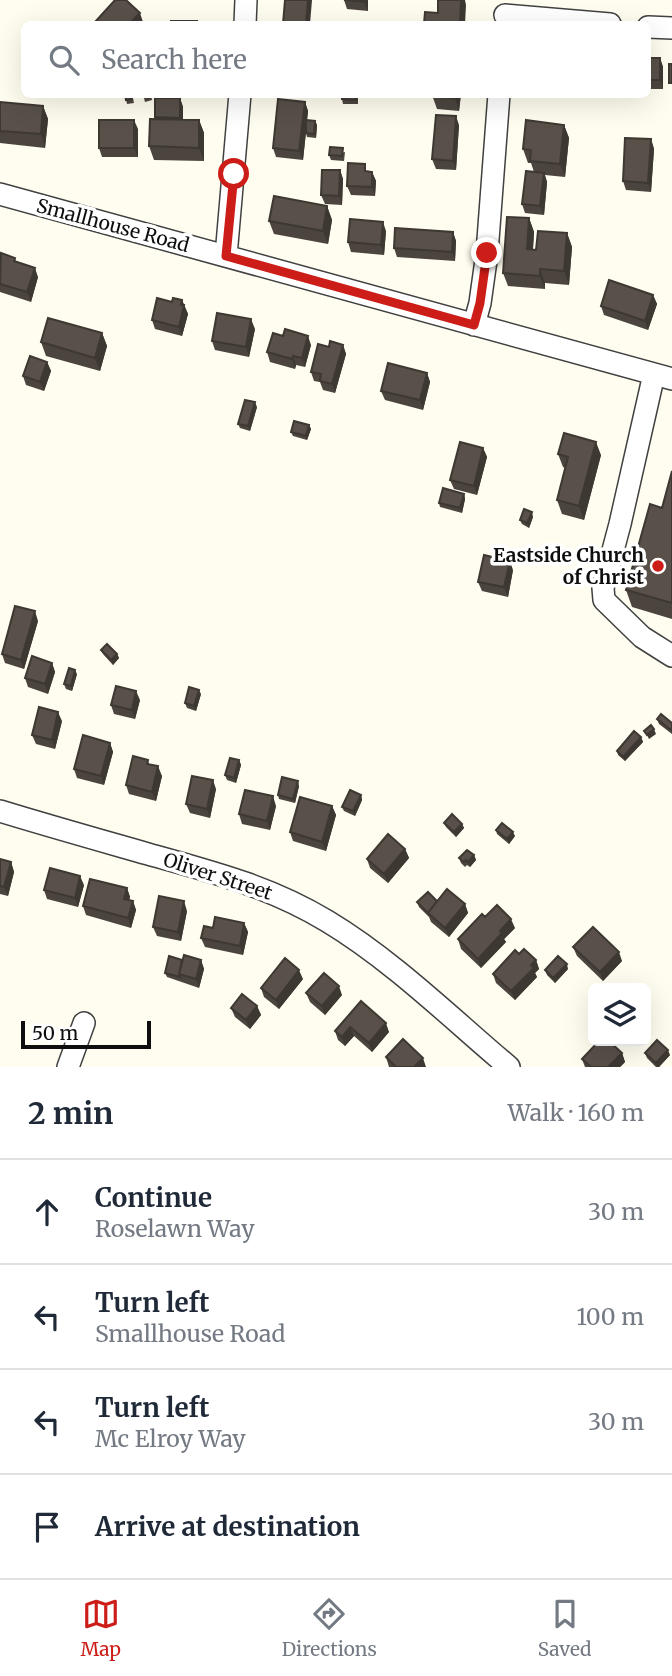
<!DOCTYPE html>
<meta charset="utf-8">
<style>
body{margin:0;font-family:Merriweather,serif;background:#f2f2f3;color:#1f2937}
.controls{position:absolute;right:21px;bottom:21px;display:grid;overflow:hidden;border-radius:10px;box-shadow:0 7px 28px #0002}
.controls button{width:63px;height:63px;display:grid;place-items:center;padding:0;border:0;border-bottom:2px solid #e0e1e3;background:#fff;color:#1f2937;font:35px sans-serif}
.scale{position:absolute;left:21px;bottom:18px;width:130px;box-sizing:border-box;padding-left:7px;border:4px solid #0e0e0e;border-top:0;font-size:19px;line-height:24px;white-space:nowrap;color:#0e0e0e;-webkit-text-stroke:5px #fff;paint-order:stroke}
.stop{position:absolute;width:21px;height:21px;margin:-16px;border:5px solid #cc1d18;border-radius:50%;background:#fff}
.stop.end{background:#cc1d18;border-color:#fff;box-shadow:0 2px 7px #0008}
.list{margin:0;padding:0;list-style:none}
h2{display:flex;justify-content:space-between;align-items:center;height:91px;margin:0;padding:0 28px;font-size:30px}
h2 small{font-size:23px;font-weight:400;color:#747a83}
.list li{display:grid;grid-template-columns:46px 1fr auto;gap:21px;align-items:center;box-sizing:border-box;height:105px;padding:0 28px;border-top:2px solid #e0e1e3}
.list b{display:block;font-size:26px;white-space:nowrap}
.list p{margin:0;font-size:23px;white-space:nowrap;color:#747a83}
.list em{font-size:23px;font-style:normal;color:#747a83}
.icon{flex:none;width:38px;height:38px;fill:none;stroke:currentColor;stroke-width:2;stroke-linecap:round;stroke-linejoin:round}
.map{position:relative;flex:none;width:672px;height:1067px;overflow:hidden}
.search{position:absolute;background:#fff;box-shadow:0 7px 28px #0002;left:21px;right:21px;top:21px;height:77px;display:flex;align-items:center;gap:18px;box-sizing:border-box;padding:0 24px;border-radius:10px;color:#747a83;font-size:26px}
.sheet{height:511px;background:#fff}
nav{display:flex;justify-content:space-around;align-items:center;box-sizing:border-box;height:98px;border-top:2px solid #e0e1e3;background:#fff;font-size:19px;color:#747a83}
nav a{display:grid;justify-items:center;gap:4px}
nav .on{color:#cc1d18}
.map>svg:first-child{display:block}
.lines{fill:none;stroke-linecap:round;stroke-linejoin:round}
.minor-casing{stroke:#414141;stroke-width:24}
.minor{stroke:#fff;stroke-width:21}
.wall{fill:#4c453f}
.shaded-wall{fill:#3e3833}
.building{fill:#585049;stroke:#3e3833;stroke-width:2}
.route{stroke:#cc1d18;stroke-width:9}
.poi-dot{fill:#cc1d18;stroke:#fff;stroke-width:2.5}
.labels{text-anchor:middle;stroke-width:7;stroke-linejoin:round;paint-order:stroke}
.street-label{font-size:19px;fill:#0e0e0e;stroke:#fff}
.poi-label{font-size:19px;font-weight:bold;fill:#0e0e0e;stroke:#fff;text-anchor:end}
</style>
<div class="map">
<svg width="672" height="1067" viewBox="0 0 672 1067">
<rect width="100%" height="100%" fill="#fffdef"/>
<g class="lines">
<defs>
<path id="minor" d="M505 15 610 24
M245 24 246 0
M648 27 672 28
M0 194 672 379
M226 256 240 94
M474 325 480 303 487 253 499 94
M654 374 620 524 603 588 604 600 642 637 672 656
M0 811C49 826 99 840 148 854 212 872 269 886 327 921 392 960 451 1018 509 1067
M68 1067 84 1023"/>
</defs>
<use href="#minor" class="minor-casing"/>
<use href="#minor" class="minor"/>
</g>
<path class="wall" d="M344 0H368V11L347 9Z
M648 58H660L663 67V89H648Z
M125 94H132L134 103 127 104Z
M143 94H151L152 100 145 102Z
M283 94H313V98Z
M342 94H358V104H343L342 99Z
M423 94H461L459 111 437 109 432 95Z
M180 98 183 107V119L199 120 204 133V161L154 160 149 146 155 117Z
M0 102 43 106 48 119 45 148 0 143Z
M305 102 308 111 307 120 315 121 317 125 316 138 307 137 306 133 303 160 276 157 273 148Z
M459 125 456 170 436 169 432 159Z
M564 125 569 138 565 177 545 175 547 182 544 215 525 213 522 204 534 172 531 163H528L523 149Z
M138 129V157H102L99 148Z
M651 139 654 149 651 192 626 190 623 181Z
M345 152 344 161 331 160 329 155Z
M340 170 343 179 342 205 325 204 321 195Z
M368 172H372L376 181 375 196 351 195 347 186Z
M327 206 332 220 328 244 274 234 269 221Z
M529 218 534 232 533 250H536L567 233 572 247 569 285 545 283V289L508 286 503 273Z
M386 231 384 255 351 252 348 242Z
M453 232 456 241 455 261 397 257 394 248Z
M0 256 15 258 16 262 38 277 31 302 0 292Z
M653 295 657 304 648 330 604 315 601 306Z
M182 300 188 314 182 336 155 329 152 320 172 302Z
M255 329 249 357 215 350 212 341Z
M102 333 107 346 100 371 46 356 41 342Z
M283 336 311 345 305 367 296 365 295 369 270 362 267 352Z
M343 345 346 354 335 393 323 390 320 382 314 381 311 372 329 347Z
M47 362 51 371 44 391 26 385 23 376Z
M427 373 430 382 423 410 385 400 381 391Z
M257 407 250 431 240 428 238 424Z
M309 425 311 429 307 440 293 436 291 432Z
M483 448 487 457 477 495 454 489 450 480Z
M558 454 601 455 584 520 562 514 557 500 565 468 563 467Z
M672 471V619L632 607 626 590 662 508Z
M464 494 465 499 462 513 440 507 439 503Z
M533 517 529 528 522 524 520 520Z
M513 570 508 597 482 591 478 582Z
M38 621 24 669 5 663 2 654Z
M101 650 117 654 119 658 113 665 103 654Z
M52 663 55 672 48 694 28 687 25 678Z
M77 674 72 691 66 689 64 684Z
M201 694 196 711 187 708 185 703Z
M140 700 135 719 114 714 111 705Z
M657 719 672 723V734L659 724Z
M62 721 55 749 36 744 32 735Z
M641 737 643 742 625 761 618 755 617 751Z
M110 743 113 752 104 785 77 778 74 769Z
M148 760 149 764 162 776 156 801 129 794 126 785Z
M239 760 241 765 236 783 227 780 225 775Z
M299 786 295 803 279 799 278 795Z
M216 789 210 818 190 813 186 804Z
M361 795 362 800 355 816 344 811 342 807Z
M276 806 270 830 242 824 239 814Z
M332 806 336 815 326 851 293 841 290 832Z
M444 823 462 824 464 828 456 837 446 827Z
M496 830 515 836 509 844 497 834Z
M405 849 409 858 388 883 370 868 367 859Z
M474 855 476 860 470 867 467 865 465 867 461 863 459 858Z
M0 859 11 862 14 872 8 896 0 894Z
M84 885 78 907 47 899 44 890Z
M127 888 130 897 129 900 133 901 136 910 131 928 86 915 83 906Z
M437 901 465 904 468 913 449 937 431 922 429 917 419 907 417 902Z
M187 911 181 941 157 936 153 927Z
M485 917 515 928 504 939 506 942 481 968 461 949 458 939Z
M244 923 248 932 243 955 205 947 201 938 213 928Z
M573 947 622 961 603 981 577 956Z
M519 954 536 960 539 969 535 973 537 977 515 1000 496 983 493 974Z
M182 960H201L204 969 199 988 167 977 165 973Z
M568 969 555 983 547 975 545 970Z
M303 979 279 1009 264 997 261 988Z
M306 993 342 995 325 1015 310 1002Z
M361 1001 389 1032 372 1052 354 1036 345 1046 338 1040 335 1031Z
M257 1006 261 1015 250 1029 235 1017 231 1008Z
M622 1053 625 1062 620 1067H585L582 1059Z
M645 1053 670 1055 659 1067H656L647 1058Z
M386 1057 426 1067H389Z"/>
<path class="shaded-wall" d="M308 0H312L310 24H306Z
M364 0H368V11L364 2Z
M461 0H465L466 5 465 24H460Z
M140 13 143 22 141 24H129Z
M660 58 663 67V89L660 80Z
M455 94H461L459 111 455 98Z
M180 98 183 107V127L180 118Z
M305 102 308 111 303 160 299 151Z
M43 106 48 119 45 148 41 134Z
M456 116 459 125 456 170 453 161Z
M134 120 138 129V157L134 148Z
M199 120 204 133V161L199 148Z
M315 121 317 125 316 138 314 134Z
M564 125 569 138 565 177 560 164Z
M651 139 654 149 651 192 648 183Z
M340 170 343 179 342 205 339 196Z
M372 172 376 181 375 196 372 187Z
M544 173 547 182 544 215 540 206Z
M327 206 332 220 328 244 323 231Z
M529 218 534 232 532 263 527 249Z
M383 222 386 231 384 255 381 245Z
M453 232 456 241 455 261 452 252Z
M567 233 572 247 569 285 564 271Z
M35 268 38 277 31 302 27 292Z
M540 269 545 283V289L540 276Z
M653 295 657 304 648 330 645 321Z
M182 300 188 314 182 336 179 327Z
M251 319 255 329 249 357 246 347Z
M102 333 107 346 100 371 95 358Z
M308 336 311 345 305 367 302 358Z
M343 345 346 354 335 393 332 384Z
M293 356 296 365 295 369 292 359Z
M47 362 51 371 44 391 40 382Z
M427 373 430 382 423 410 420 400Z
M255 402 257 407 250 431 248 426Z
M309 425 311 429 307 440 306 436Z
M596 442 601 455 584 520 579 506Z
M483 448 487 457 477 495 474 486Z
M464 494 465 499 462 513 460 508Z
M532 512 533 517 529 528 527 523Z
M510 561 513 570 508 597 504 587Z
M35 611 38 621 24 669 21 660Z
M117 654 119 658 113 665 111 660Z
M52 663 55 672 48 694 45 684Z
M75 670 77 674 72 691 71 686Z
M199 690 201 694 196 711 194 706Z
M136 691 140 700 135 719 132 710Z
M58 712 62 721 55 749 52 740Z
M654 729 656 734 649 739 647 735Z
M641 737 643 742 625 761 623 757Z
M110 743 113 752 104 785 101 776Z
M239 760 241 765 236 783 234 778Z
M158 766 162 776 156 801 152 792Z
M213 780 216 789 210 818 207 809Z
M298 781 299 786 295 803 293 799Z
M361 795 362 800 355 816 353 811Z
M273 796 276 806 270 830 267 821Z
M332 806 336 815 326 851 322 842Z
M462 824 464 828 456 837 454 832Z
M513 832 515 836 509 844 507 839Z
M405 849 409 858 388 883 384 874Z
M474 855 476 860 470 867 468 862Z
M11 862 14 872 8 896 4 887Z
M80 876 84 885 78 907 75 898Z
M127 888 130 897 127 908 124 899Z
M133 901 136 910 131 928 128 918Z
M184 901 187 911 181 941 178 932Z
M465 904 468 913 449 937 445 928Z
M511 919 515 928 504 939 506 942 481 968 478 959 500 931Z
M244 923 248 932 243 955 240 946Z
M619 952 622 961 603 981 600 972Z
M201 960 204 969 199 988 196 979Z
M536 960 539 969 535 973 537 977 515 1000 511 991 531 965Z
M567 964 568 969 555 983 553 978Z
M299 970 303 979 279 1009 276 1000Z
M339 986 342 995 325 1015 322 1006Z
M257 1006 261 1015 250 1029 246 1020Z
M386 1023 389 1032 372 1052 369 1043Z
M350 1027 354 1036 345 1046 342 1037Z
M668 1050 670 1055 659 1067H657L656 1063Z
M622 1053 625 1062 620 1067H608Z
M423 1058 426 1067H414Z"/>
<path class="building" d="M115 0H126L140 13 129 24H97L95 22Z
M285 0H308L306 24H283Z
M344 0H364V2Z
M438 0H461L460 24H424L425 12 438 13Z
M171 21H197V24H171Z
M648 58H660V80H648Z
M669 64H672V83H669Z
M125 94H131L132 99 126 100Z
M342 94H356V100L342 99Z
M432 94H455V98L432 96Z
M155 98H180V118L155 117Z
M278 99 305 102 299 151 273 148Z
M0 102 43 106 41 134 0 131Z
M436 115 456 116 453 161 432 159Z
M150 119 199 120V148L149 146Z
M99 120H134V148H99Z
M306 120 315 121 314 134 306 133Z
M526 120 564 125 560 164 530 161 531 150 523 149Z
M625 138 651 139 648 183 623 181Z
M330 147 343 148 342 156 329 155Z
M348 163 365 164V171L372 172V187L347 186Z
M322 170H340L339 196 321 195Z
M526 171 544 173 540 206 522 204Z
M274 196 327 206 323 231 269 221Z
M507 217 529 218 527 249 536 250 538 231 567 233 564 271 540 269V276L503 273Z
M350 219 383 222 381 245 348 242Z
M395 228 453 232 452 252 394 248Z
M1 253 15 258 14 261 35 268 27 292 0 284Z
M609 280 653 295 645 321 601 306Z
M157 298 172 302 173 298 182 300 181 305H184L179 327 152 320Z
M217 313 251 319 246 347 212 341Z
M48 318 102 333 95 358 41 342Z
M285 329 308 336 302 358 293 356 292 359 267 352 273 333 283 336Z
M330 341 343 345 332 384 320 381 321 374 311 372 318 344 329 347Z
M30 356 47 362 40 382 23 376Z
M388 363 427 373 420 400 381 391Z
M245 400 255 402 248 426 238 424Z
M294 421 309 425 306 436 291 432Z
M564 433 596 442 579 506 557 500 568 457 558 454Z
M460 442 483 448 474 486 450 480Z
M672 471V603L626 590 650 504 662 508Z
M443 488 464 494 460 508 439 503Z
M524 509 532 512 527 523 520 520Z
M484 555 510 561 504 587 478 582Z
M15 606 35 611 21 660 2 654Z
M107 644 117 654 111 660 101 650Z
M32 656 52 663 45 684 25 678Z
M69 668 75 670 71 686 64 684Z
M116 686 136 691 132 710 111 705Z
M189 687 199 690 194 706 185 703Z
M39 707 58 712 52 740 32 735Z
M661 714 672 723V728L671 730 657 719Z
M651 725 654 729 647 735 644 731Z
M634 731 641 737 623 757 617 751Z
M83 735 110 743 101 776 74 769Z
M133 756 148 760 147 764 158 766 152 792 126 785Z
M230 758 239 760 234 778 225 775Z
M192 776 213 780 207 809 186 804Z
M282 777 298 781 293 799 278 795Z
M245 790 273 796 267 821 239 814Z
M350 790 361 795 353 811 342 807Z
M300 797 332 806 322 842 290 832Z
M452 814 462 824 454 832 444 823Z
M502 823 513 832 507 839 496 830Z
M388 834 405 849 384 874 367 859Z
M467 850 474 855 468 862 466 860 464 862 459 858Z
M0 859 11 862 4 887 0 886Z
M50 868 80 876 75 898 44 890Z
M90 879 127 888 124 899 133 901 128 918 83 906Z
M447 889 465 904 445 928 428 913Z
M428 892 437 901 428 913 417 902Z
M159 896 184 901 178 932 153 927Z
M497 905 511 919 500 931 502 933 478 959 458 939 482 914 485 917Z
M215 917 244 923 240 946 201 938 204 926 213 928Z
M593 927 619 952 600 972 573 947Z
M524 949 536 960 531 965 534 968 511 991 493 974 515 950 519 954Z
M184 955 201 960 196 979 179 974Z
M169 956 182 960 179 974 180 977 165 973Z
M558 956 567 964 553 978 545 970Z
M285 958 299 970 276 1000 261 988Z
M324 973 339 986 322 1006 306 993Z
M242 994 257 1006 246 1020 231 1008Z
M361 1001 386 1023 369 1043 350 1027 342 1037 335 1031Z
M403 1039 423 1058 414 1067H396L386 1057Z
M657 1040 668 1050 656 1063 645 1053Z
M599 1041H609L622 1053 608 1067H591L582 1059Z"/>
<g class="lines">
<path class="route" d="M234 174 226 256 474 325 480 303 487 253"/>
</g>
<circle class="poi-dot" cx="658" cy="566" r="7"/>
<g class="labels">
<g class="street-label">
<text transform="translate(113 225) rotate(15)" y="7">Smallhouse Road</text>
<text transform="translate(218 876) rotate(18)" y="7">Oliver Street</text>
</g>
<g class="poi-label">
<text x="644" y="562">Eastside Church<tspan x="644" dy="22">of Christ</tspan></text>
</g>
</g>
</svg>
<div class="controls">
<button><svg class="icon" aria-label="layers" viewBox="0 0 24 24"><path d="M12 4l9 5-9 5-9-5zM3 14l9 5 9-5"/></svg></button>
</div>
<div class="scale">50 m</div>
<div class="stop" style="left:234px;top:174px"></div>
<div class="stop end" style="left:487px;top:253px"></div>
<div class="search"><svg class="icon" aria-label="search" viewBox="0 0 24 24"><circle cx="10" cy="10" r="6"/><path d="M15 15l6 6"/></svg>Search here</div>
</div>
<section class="sheet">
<h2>2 min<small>Walk · 160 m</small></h2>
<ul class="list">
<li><svg class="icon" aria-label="ahead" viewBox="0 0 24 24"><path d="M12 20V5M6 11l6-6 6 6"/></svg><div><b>Continue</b><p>Roselawn Way</p></div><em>30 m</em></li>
<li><svg class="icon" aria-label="left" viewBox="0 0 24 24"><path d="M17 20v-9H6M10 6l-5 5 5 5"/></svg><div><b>Turn left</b><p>Smallhouse Road</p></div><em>100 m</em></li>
<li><svg class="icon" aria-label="left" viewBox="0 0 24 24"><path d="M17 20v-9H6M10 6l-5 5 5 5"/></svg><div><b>Turn left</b><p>Mc Elroy Way</p></div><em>30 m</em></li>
<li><svg class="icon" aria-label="arrive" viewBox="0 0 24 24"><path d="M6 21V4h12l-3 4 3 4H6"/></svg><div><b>Arrive at destination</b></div></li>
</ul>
</section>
<nav>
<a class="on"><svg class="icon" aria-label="map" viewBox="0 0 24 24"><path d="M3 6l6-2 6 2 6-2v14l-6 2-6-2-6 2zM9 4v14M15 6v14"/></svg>Map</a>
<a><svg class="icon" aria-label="directions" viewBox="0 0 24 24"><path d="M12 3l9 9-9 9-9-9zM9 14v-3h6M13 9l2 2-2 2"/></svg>Directions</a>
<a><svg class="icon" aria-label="saved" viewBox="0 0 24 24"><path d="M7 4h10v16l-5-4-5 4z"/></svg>Saved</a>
</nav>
